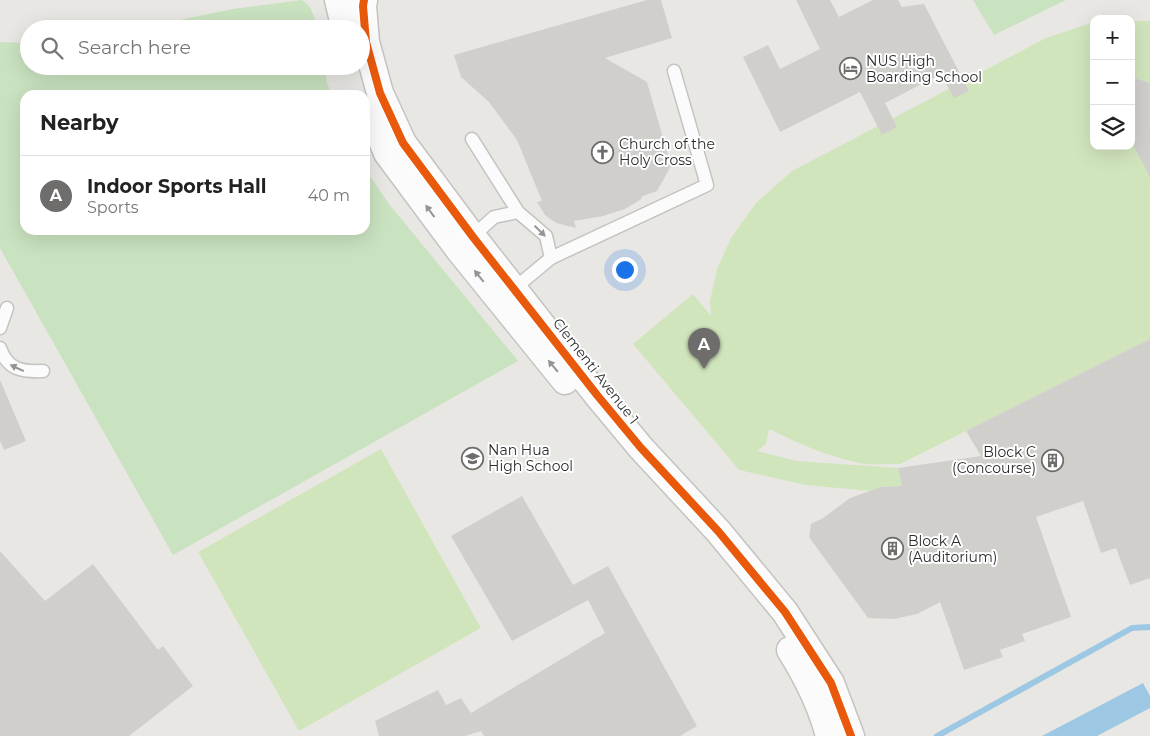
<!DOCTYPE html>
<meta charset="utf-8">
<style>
body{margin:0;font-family:Montserrat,sans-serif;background:#f2f2f2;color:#222}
.controls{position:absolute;right:15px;top:15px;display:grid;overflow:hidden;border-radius:10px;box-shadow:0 5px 20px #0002}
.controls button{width:45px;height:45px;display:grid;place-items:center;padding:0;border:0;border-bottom:1px solid #e0e0e0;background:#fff;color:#222;font:25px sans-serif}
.you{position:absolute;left:624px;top:269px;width:18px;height:18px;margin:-12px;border:4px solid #fff;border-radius:50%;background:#1a73e8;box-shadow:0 0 0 8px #1a73e833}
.badge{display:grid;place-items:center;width:32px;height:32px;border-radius:50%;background:#6e6d6c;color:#fff;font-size:16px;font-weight:700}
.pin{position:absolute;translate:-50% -41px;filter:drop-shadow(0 1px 2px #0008)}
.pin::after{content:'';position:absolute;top:26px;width:18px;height:15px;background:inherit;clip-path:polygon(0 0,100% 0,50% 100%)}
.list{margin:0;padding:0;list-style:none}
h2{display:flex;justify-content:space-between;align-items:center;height:65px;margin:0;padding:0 20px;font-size:21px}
h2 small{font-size:16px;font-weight:400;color:#767676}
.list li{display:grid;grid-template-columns:32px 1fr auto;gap:15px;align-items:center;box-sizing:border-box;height:80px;padding:0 20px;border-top:1px solid #e0e0e0}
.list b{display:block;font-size:19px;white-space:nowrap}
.list p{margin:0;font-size:16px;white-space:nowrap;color:#767676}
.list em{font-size:16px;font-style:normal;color:#767676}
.icon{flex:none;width:28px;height:28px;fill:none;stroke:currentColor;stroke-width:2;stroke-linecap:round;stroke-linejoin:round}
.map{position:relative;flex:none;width:1150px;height:736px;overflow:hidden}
.search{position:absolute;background:#fff;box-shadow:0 5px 20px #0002;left:20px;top:20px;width:350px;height:55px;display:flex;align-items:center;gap:12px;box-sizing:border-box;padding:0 18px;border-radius:28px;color:#767676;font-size:19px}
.panel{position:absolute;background:#fff;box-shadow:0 5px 20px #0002;left:20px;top:90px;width:350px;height:145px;border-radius:15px}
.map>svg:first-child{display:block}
.green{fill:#c9e2bf}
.pitch{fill:#d1e5bd}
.water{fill:#9dc8e4}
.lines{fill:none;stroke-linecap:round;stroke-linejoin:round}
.stream{stroke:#9dc8e4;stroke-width:6}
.building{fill:#d1cfcc}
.lane-casing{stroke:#c4c3c2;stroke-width:15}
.street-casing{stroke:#c4c3c2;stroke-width:29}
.lane{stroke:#fcfbfb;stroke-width:12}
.street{stroke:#fcfbfb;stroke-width:26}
.cycleway-casing{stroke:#fff;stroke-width:11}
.cycleway{stroke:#e8590c;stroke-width:8}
.oneway{fill:#949494}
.labels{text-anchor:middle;stroke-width:4;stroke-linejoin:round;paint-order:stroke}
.poi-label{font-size:14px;fill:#2c2c2c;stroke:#fff;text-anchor:start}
.street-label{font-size:14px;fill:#2c2c2c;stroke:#fff}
</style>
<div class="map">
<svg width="1150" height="736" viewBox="0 0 1150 736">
<rect width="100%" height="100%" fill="#e9e7e3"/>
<path class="green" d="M302 0 310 7 319 29H136L233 9Z
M973 0H1066L994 35Z
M0 42 29 43V66H325L327 83 332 95H25V230H365V169L389 204 518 361 173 555 0 248Z"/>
<path class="pitch" d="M1131 21H1150V83L1131 77Z
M1094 22V146H1131V103L1150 140V339L900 464C889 464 876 465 865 464 831 458 799 444 769 429L766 444 757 451 796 461 898 468 902 486 881 487 870 491 806 485 739 470 633 344 693 294 711 316 710 301 717 269 731 238 756 203 792 171 1046 38Z
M381 449 481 628 299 731 198 552Z"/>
<path class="water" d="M1143 683 1150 696V708L1097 736H1042Z"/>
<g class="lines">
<path class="stream" d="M937 736 1132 628 1150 627"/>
</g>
<path class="building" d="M647 0H661L672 38 605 58 647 82 671 166 657 191 643 196 640 200 625 209 603 216 574 221 576 228 556 223 545 215 537 202 542 201 517 140 489 102 461 77 454 55Z
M796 0H830L839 17 873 0H898L902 7 924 4 969 91 954 98 941 74 885 103 897 127 882 135 860 92 780 132 743 57 768 45 780 69 820 49Z
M1131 77 1150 83V177L1131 141Z
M1150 339V578L1130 585 1116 548 1101 553 1083 501 1036 517 1071 617 1022 634 1025 641 1000 650 1003 657 964 670 940 602 917 614 894 619 868 618 809 537 811 524 823 518 850 498 881 487 902 486 898 468 981 456 966 431Z
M0 380 26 441 4 450 0 441Z
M522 496 573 585 608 566 697 726 680 736H484L481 731 465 736H379L375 721 438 690 446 705 461 698 471 713 605 633 588 600 512 641 451 536Z
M0 551 45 601 93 564 158 650 163 646 193 686 129 736H0Z"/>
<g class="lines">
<defs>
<path id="lane" d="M472 139 518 212
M471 238 494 217 518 212 546 236 551 258 511 291
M551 258 707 185 674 71
M0 328 7 308
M0 348C8 370 22 372 43 371"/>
<path id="street" d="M338 0 345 29
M364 0 363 6 366 42 380 93 403 143 473 237 597 395 641 448 718 531 785 612 831 683 851 736
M371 114 387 153 459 250 565 381
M790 650C807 677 821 705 829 736"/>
</defs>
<use href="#lane" class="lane-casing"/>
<use href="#street" class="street-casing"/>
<use href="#lane" class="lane"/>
<use href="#street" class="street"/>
<defs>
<path id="cycleway" d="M364 0 363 6 366 42 380 93 403 143 473 237 597 395 641 448 718 531 785 612 831 683 851 736"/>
</defs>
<use href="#cycleway" class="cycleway-casing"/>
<use href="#cycleway" class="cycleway"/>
</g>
<defs><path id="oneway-solid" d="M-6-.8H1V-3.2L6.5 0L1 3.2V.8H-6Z" transform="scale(1.25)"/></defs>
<g class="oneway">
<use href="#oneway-solid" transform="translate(430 211) rotate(-126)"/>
<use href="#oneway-solid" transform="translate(540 231) rotate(44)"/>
<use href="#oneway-solid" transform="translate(479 276) rotate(-129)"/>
<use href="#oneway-solid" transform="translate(553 366) rotate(-130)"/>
<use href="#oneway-solid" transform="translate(17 368) rotate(-155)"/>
</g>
<defs>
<symbol id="hotel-ring" viewBox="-11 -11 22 22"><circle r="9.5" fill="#fff" stroke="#6e6d6c" stroke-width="1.5"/><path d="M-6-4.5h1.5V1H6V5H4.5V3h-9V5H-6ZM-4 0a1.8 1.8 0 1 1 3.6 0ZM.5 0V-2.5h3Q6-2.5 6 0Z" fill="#6e6d6c"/></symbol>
<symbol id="church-ring" viewBox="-11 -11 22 22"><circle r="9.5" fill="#fff" stroke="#6e6d6c" stroke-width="1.5"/><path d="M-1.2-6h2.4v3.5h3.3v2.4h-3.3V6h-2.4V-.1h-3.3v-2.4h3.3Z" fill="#6e6d6c"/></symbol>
<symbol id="school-ring" viewBox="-11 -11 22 22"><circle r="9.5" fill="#fff" stroke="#6e6d6c" stroke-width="1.5"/><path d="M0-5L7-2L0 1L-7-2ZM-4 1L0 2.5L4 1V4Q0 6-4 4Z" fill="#6e6d6c"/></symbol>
<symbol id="building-ring" viewBox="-11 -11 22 22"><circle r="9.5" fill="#fff" stroke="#6e6d6c" stroke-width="1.5"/><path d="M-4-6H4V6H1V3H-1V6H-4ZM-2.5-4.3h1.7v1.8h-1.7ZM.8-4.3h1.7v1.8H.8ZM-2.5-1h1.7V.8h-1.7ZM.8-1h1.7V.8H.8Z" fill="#6e6d6c"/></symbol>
</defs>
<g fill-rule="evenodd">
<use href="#hotel-ring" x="838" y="56" width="25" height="25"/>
<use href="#church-ring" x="590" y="140" width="25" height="25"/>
<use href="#school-ring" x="460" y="446" width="25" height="25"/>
<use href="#building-ring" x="1040" y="448" width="25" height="25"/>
<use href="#building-ring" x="880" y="536" width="25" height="25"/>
</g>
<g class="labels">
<g class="poi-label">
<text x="866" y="66">NUS High<tspan x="866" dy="16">Boarding School</tspan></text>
<text x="619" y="149">Church of the<tspan x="619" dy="16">Holy Cross</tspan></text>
<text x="488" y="455">Nan Hua<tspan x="488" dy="16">High School</tspan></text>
<text x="1036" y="457" text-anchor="end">Block C<tspan x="1036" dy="16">(Concourse)</tspan></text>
<text x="908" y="546">Block A<tspan x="908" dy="16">(Auditorium)</tspan></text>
</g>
<g class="street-label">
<text transform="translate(596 371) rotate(52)" y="5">Clementi Avenue 1</text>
</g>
</g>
</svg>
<div class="controls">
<button>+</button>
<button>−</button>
<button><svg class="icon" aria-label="layers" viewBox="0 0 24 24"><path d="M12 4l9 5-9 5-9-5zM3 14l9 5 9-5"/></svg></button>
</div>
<div class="you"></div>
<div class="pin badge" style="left:704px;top:369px">A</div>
<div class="search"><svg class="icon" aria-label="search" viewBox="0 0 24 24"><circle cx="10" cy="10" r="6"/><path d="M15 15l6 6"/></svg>Search here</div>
<section class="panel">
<h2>Nearby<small></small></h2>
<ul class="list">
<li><span class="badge">A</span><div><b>Indoor Sports Hall</b><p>Sports</p></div><em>40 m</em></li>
</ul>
</section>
</div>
